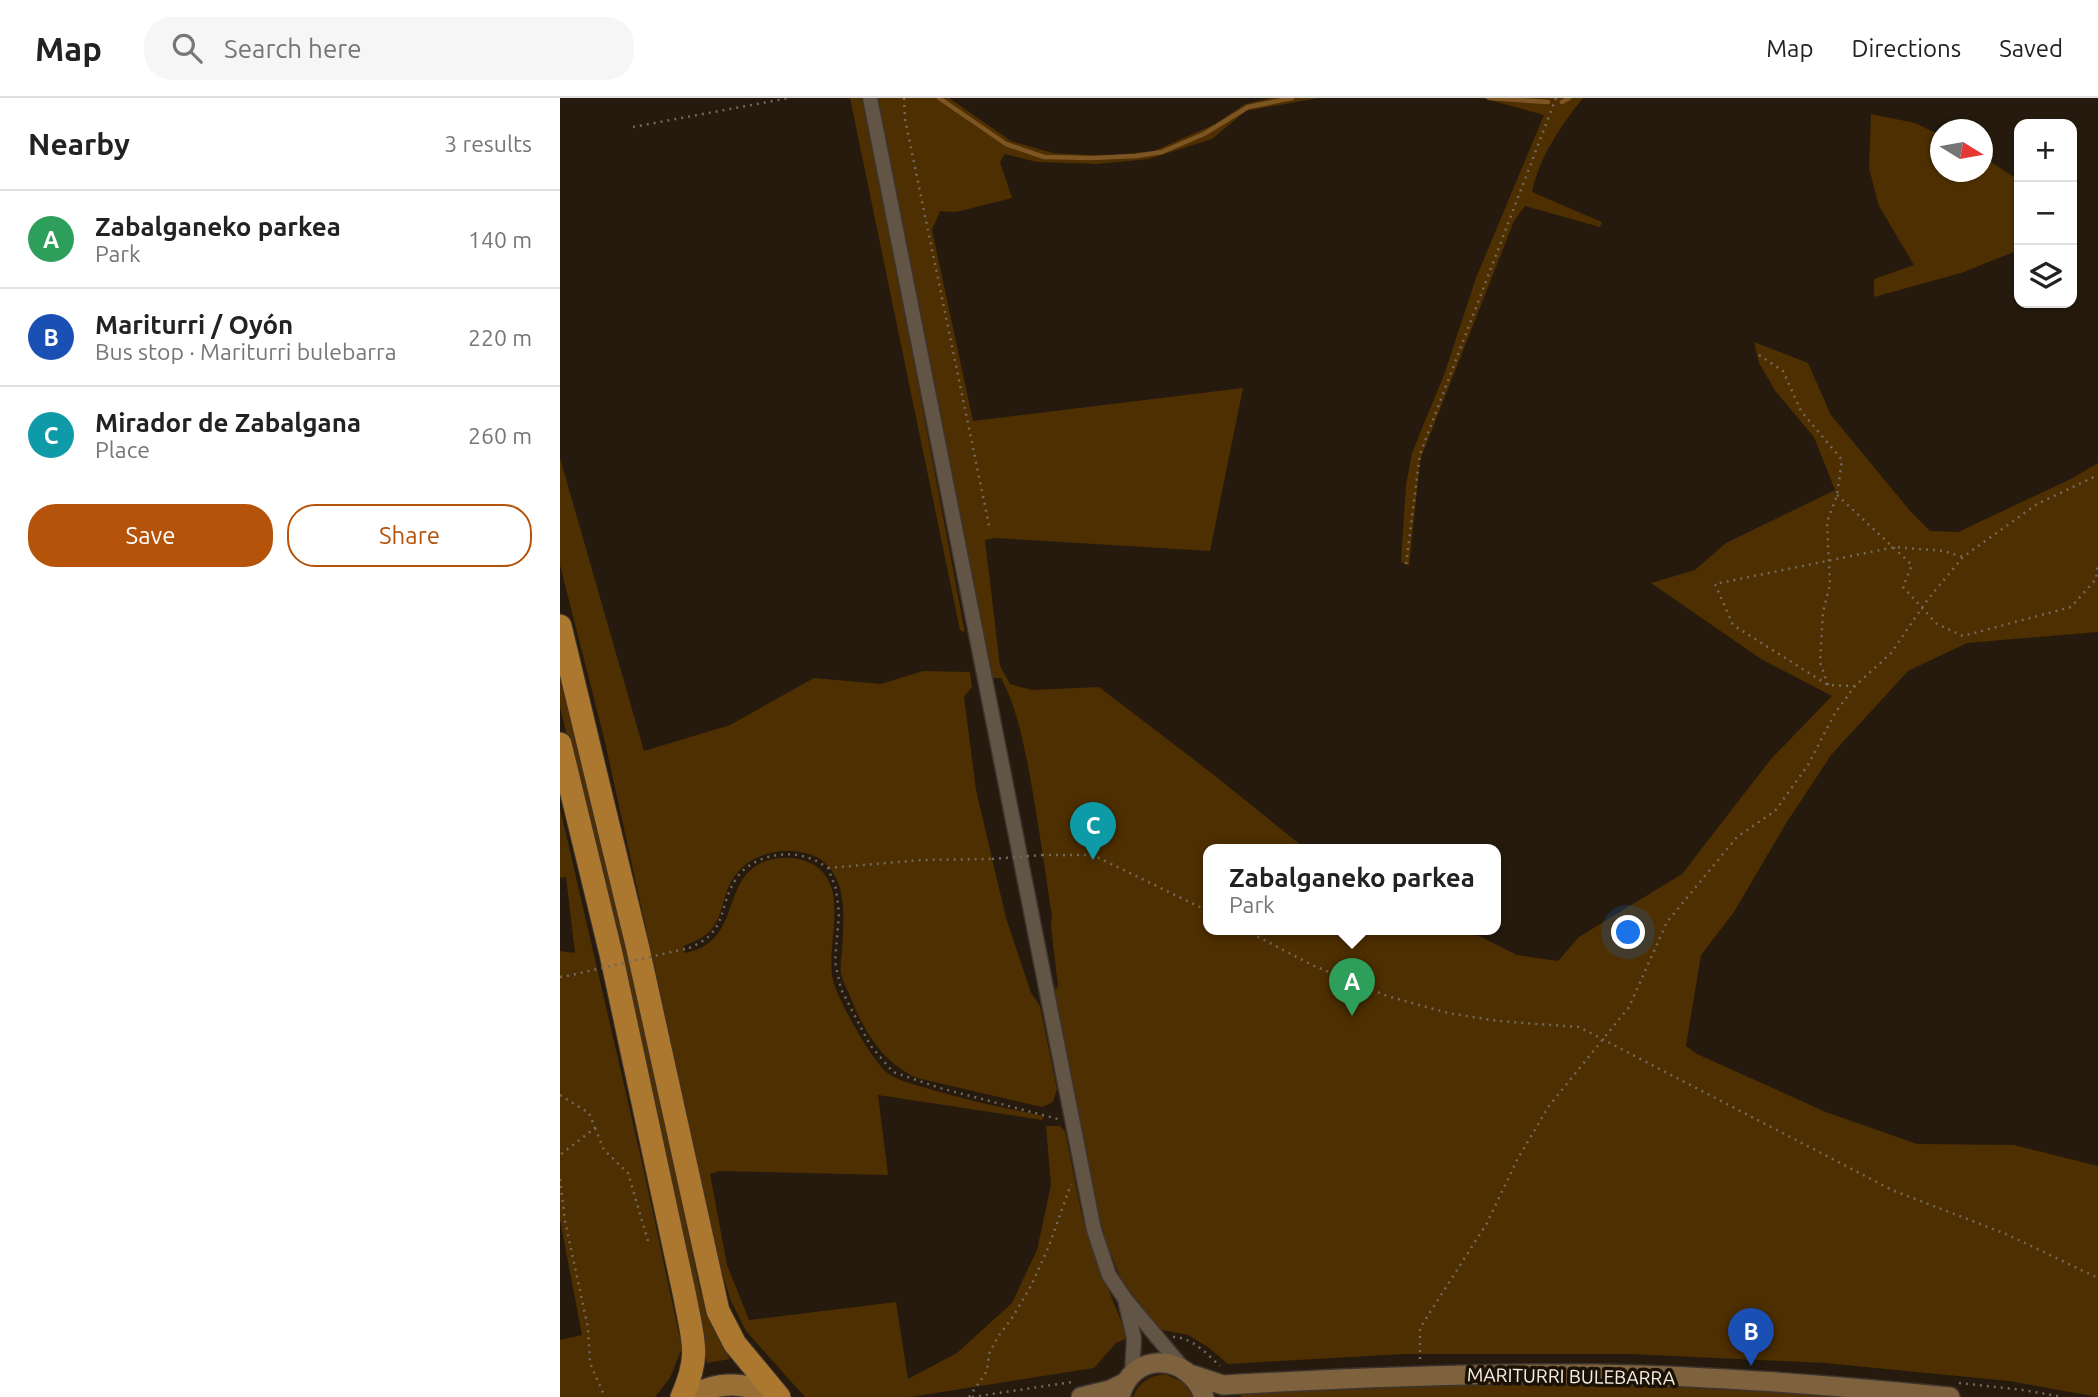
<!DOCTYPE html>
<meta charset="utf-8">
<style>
body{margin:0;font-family:Ubuntu,sans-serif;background:#f6f6f6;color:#222}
.controls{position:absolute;right:21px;top:21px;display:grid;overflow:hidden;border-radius:14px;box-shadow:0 2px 5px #0004}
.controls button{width:63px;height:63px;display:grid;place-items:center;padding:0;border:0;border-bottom:2px solid #e0e0e0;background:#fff;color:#222;font:35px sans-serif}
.compass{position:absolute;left:1370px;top:21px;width:63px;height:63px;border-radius:50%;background:#fff;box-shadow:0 2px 5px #0004;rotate:101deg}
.you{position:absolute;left:1069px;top:835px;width:24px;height:24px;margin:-18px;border:5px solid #fff;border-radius:50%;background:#1a73e8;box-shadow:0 0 0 10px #1a73e833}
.badge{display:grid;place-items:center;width:46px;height:46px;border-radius:50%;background:#b45309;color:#fff;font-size:23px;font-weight:700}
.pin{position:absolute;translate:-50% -58px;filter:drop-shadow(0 2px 4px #0008)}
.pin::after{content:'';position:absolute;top:37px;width:24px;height:21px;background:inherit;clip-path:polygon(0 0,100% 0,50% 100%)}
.popup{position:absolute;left:643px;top:746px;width:298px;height:91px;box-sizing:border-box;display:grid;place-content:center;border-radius:14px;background:#fff;filter:drop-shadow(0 2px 5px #0005);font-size:23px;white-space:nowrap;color:#767676}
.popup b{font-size:26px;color:#222}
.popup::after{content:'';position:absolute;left:50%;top:100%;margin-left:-14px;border:14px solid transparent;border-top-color:#fff}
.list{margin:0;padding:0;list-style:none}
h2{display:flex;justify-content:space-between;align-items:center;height:91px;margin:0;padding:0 28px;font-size:30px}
h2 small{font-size:23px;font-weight:400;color:#767676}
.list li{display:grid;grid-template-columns:46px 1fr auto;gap:21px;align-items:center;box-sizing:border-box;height:98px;padding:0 28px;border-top:2px solid #e0e0e0}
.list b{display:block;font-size:26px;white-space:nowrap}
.list p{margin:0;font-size:23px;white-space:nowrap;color:#767676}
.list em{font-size:23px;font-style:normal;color:#767676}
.actions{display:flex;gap:14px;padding:21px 28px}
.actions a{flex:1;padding:16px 0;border:2px solid #b45309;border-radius:28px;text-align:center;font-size:24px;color:#b45309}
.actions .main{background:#b45309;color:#fff}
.icon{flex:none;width:38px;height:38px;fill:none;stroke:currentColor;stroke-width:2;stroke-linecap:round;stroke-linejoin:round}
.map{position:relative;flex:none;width:1538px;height:1299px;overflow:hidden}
header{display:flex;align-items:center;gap:42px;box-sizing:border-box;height:98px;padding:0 35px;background:#fff;border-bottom:2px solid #e0e0e0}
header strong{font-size:33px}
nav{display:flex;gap:38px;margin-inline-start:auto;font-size:24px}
.search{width:490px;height:63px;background:#f6f6f6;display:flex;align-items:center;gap:18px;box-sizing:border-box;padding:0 24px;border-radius:28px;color:#767676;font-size:26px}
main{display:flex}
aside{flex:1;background:#fff}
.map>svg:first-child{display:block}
.green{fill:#4e2f01}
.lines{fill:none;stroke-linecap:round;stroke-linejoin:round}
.stream{stroke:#7d5523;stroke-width:4.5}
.minor-casing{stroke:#3d342e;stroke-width:17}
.secondary-casing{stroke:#3d342e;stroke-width:22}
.primary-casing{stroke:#3d342e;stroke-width:24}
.trunk-casing{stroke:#3d342e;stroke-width:25}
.path{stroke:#72685c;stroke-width:2.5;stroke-dasharray:2 5;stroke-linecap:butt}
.minor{stroke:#625546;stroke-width:14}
.secondary{stroke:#7e623e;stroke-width:19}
.primary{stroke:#9a6f35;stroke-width:21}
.trunk{stroke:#ac7830;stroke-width:23}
.path-bridge{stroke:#72685c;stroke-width:2.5;stroke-dasharray:2 5;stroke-linecap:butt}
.labels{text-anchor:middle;stroke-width:7;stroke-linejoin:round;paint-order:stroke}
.street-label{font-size:19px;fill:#f7efe6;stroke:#1b1105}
</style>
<header>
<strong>Map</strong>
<div class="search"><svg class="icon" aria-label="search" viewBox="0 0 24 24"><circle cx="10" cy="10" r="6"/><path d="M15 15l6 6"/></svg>Search here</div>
<nav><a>Map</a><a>Directions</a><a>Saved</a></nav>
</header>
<main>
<aside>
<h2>Nearby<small>3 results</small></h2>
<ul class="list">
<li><span class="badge" style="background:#2e9e5b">A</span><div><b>Zabalganeko parkea</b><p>Park</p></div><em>140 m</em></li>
<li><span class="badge" style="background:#1a4fb4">B</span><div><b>Mariturri / Oyón</b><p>Bus stop · Mariturri bulebarra</p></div><em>220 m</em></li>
<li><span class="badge" style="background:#0f9aa8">C</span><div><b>Mirador de Zabalgana</b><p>Place</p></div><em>260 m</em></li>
</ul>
<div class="actions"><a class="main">Save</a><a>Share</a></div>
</aside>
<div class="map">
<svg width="1538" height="1299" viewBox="0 0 1538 1299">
<rect width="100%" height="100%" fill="#251a0d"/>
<path class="green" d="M290 0H304L405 535 400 532Z
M318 0H389L451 43 493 55 544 58 594 53 655 26 685 6 711 0H758L686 13 652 41 589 61 537 66 477 64 445 56 440 64 452 100 396 114 380 113 372 132 413 323 683 290 650 453 436 440 425 442 440 568 450 586 472 592 539 589 654 677 747 752H648V832H907L957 857 998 863 1019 839 1122 776 1211 661 1272 598 1201 561 1091 485 1135 472 1166 445 1275 392 1254 339 1216 294 1199 265 1194 244 1248 265 1271 317 1351 414 1370 433 1398 434 1511 381 1538 365V534L1407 545 1348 573 1271 657 1225 727 1174 814 1141 857 1126 948 1137 956 1266 1014 1357 1046 1454 1047 1538 1068V1299L1449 1283 1265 1265 1069 1256H844L668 1266 648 1249 628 1237 601 1232 562 1184 546 1144 531 1087 494 893 498 888 491 829 492 818C484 766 477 714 467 663 461 634 455 606 441 580H432Z
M922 0H1023C1001 27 979 60 972 94L1042 124 1040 129 965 108 954 123 860 362 849 468 841 464 846 387 852 355 885 274 916 180 984 17Z
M1311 16 1355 25 1380 37V74H1422L1423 59 1459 82V152L1401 175 1314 199V181L1354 167 1319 108 1309 70Z
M0 360 84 653 170 627 254 580 321 586 363 573 410 574 412 589 404 599 416 692 446 820 471 895 480 908 497 991 493 1004 482 1009 357 980C323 965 305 935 291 901 288 893 283 884 281 876 280 870 281 861 282 855 283 822 290 783 260 761 249 754 236 753 224 753 201 754 179 766 169 788 162 803 162 819 151 832 144 840 133 844 124 848V855C187 844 156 773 213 761 228 758 242 760 254 767 291 789 265 848 273 882 278 903 311 960 326 974 336 982 353 986 366 990 405 1002 444 1010 484 1018L482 1022 318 997 328 1077 159 1073 150 1076 167 1167 189 1222 336 1204 348 1281 397 1255 452 1205 477 1152 491 1087 486 1028H500L505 1033 521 1113 532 1151 568 1240 556 1245 534 1270 350 1299H245L186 1233 170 1201 161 1171 44 640 0 467Z
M0 570 76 887 140 1192 153 1230 170 1261 147 1265 70 895 0 609Z
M0 710 84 1073 122 1250 110 1280 95 1299H0V1242L22 1237 0 1122V853L15 855 6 779 0 780Z
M605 1276 623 1284 633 1299H573C579 1284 589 1278 605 1276Z
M969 1284 1187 1290 1264 1296V1299H681L680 1295 826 1286Z"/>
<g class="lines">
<path class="stream" d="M379 0 446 46 484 59 531 60 576 58 602 54 644 36 688 9 732 0
M929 0 988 4
M1002 4 1009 0"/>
<defs>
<path id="minor" d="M310 0 534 1132 549 1177 565 1201 622 1269
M566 1206 574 1240 572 1276"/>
<path id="secondary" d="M633 1277 663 1287C787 1280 911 1275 1035 1276 1154 1278 1272 1287 1390 1299
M521 1299 550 1292 566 1284
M560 1299C571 1252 630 1255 644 1299"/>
<path id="primary" d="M131 1299C158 1281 189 1285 216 1299"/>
<path id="trunk" d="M0 528 78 851 158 1213 175 1246 219 1299
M0 646 51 856 125 1199C133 1243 141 1256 122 1299"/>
</defs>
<use href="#minor" class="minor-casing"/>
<use href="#secondary" class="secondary-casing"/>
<use href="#primary" class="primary-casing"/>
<use href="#trunk" class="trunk-casing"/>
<path class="path" d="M344 0 345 21 430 432
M73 29 229 0
M1199 257 1223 273 1241 313 1282 362 1277 397 1267 424 1270 487 1263 514 1260 564 1268 587
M1277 397 1352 467 1343 489 1377 526 1403 538 1511 509 1536 481 1538 465
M846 466 860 356 996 0
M1295 588 1268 587 1173 527 1155 486 1335 449 1384 453 1403 459
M482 757H527L539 760 648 813
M268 770 361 762 432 761
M685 832 752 867 827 898 888 915 938 923 1019 929 1332 1092 1446 1136 1538 1180
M129 850C169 834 157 810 176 781 190 759 225 751 249 760 256 762 262 766 268 770L276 791 279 815 275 864 281 891 310 947 333 974 380 990 498 1021
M0 879 7 878
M0 997 29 1015 35 1030 0 1057
M35 1030 44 1052 68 1075 88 1143
M0 1081 5 1123 28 1230 30 1265 45 1299
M613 1239C632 1239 647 1256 660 1268
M860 1261V1230L927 1125 958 1060 989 1008 1069 909 1107 824 1177 739 1215 713 1248 667 1275 615 1295 588 1331 555 1368 501 1403 459 1477 406 1538 377
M1399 1285 1463 1292 1503 1299
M409 1299 427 1273 429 1256 437 1240 452 1220 471 1188 489 1148 511 1086
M412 1299 512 1284"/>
<use href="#minor" class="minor"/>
<use href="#secondary" class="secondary"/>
<use href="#primary" class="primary"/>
<use href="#trunk" class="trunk"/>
<path class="path-bridge" d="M432 761 482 757
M7 878 129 850"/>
</g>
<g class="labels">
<g class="street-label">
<text transform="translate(1011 1278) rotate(1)" y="7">MARITURRI BULEBARRA</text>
</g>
</g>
</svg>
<div class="controls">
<button>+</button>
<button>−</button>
<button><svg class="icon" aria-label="layers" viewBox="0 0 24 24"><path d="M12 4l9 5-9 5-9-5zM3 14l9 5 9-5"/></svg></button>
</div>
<svg class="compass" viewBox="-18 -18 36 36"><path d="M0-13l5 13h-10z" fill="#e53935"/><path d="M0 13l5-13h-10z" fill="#767676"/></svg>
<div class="you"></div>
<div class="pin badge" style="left:792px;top:918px;background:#2e9e5b">A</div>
<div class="popup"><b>Zabalganeko parkea</b>Park</div>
<div class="pin badge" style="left:1191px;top:1268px;background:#1a4fb4">B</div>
<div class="pin badge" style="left:533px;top:762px;background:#0f9aa8">C</div>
</div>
</main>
